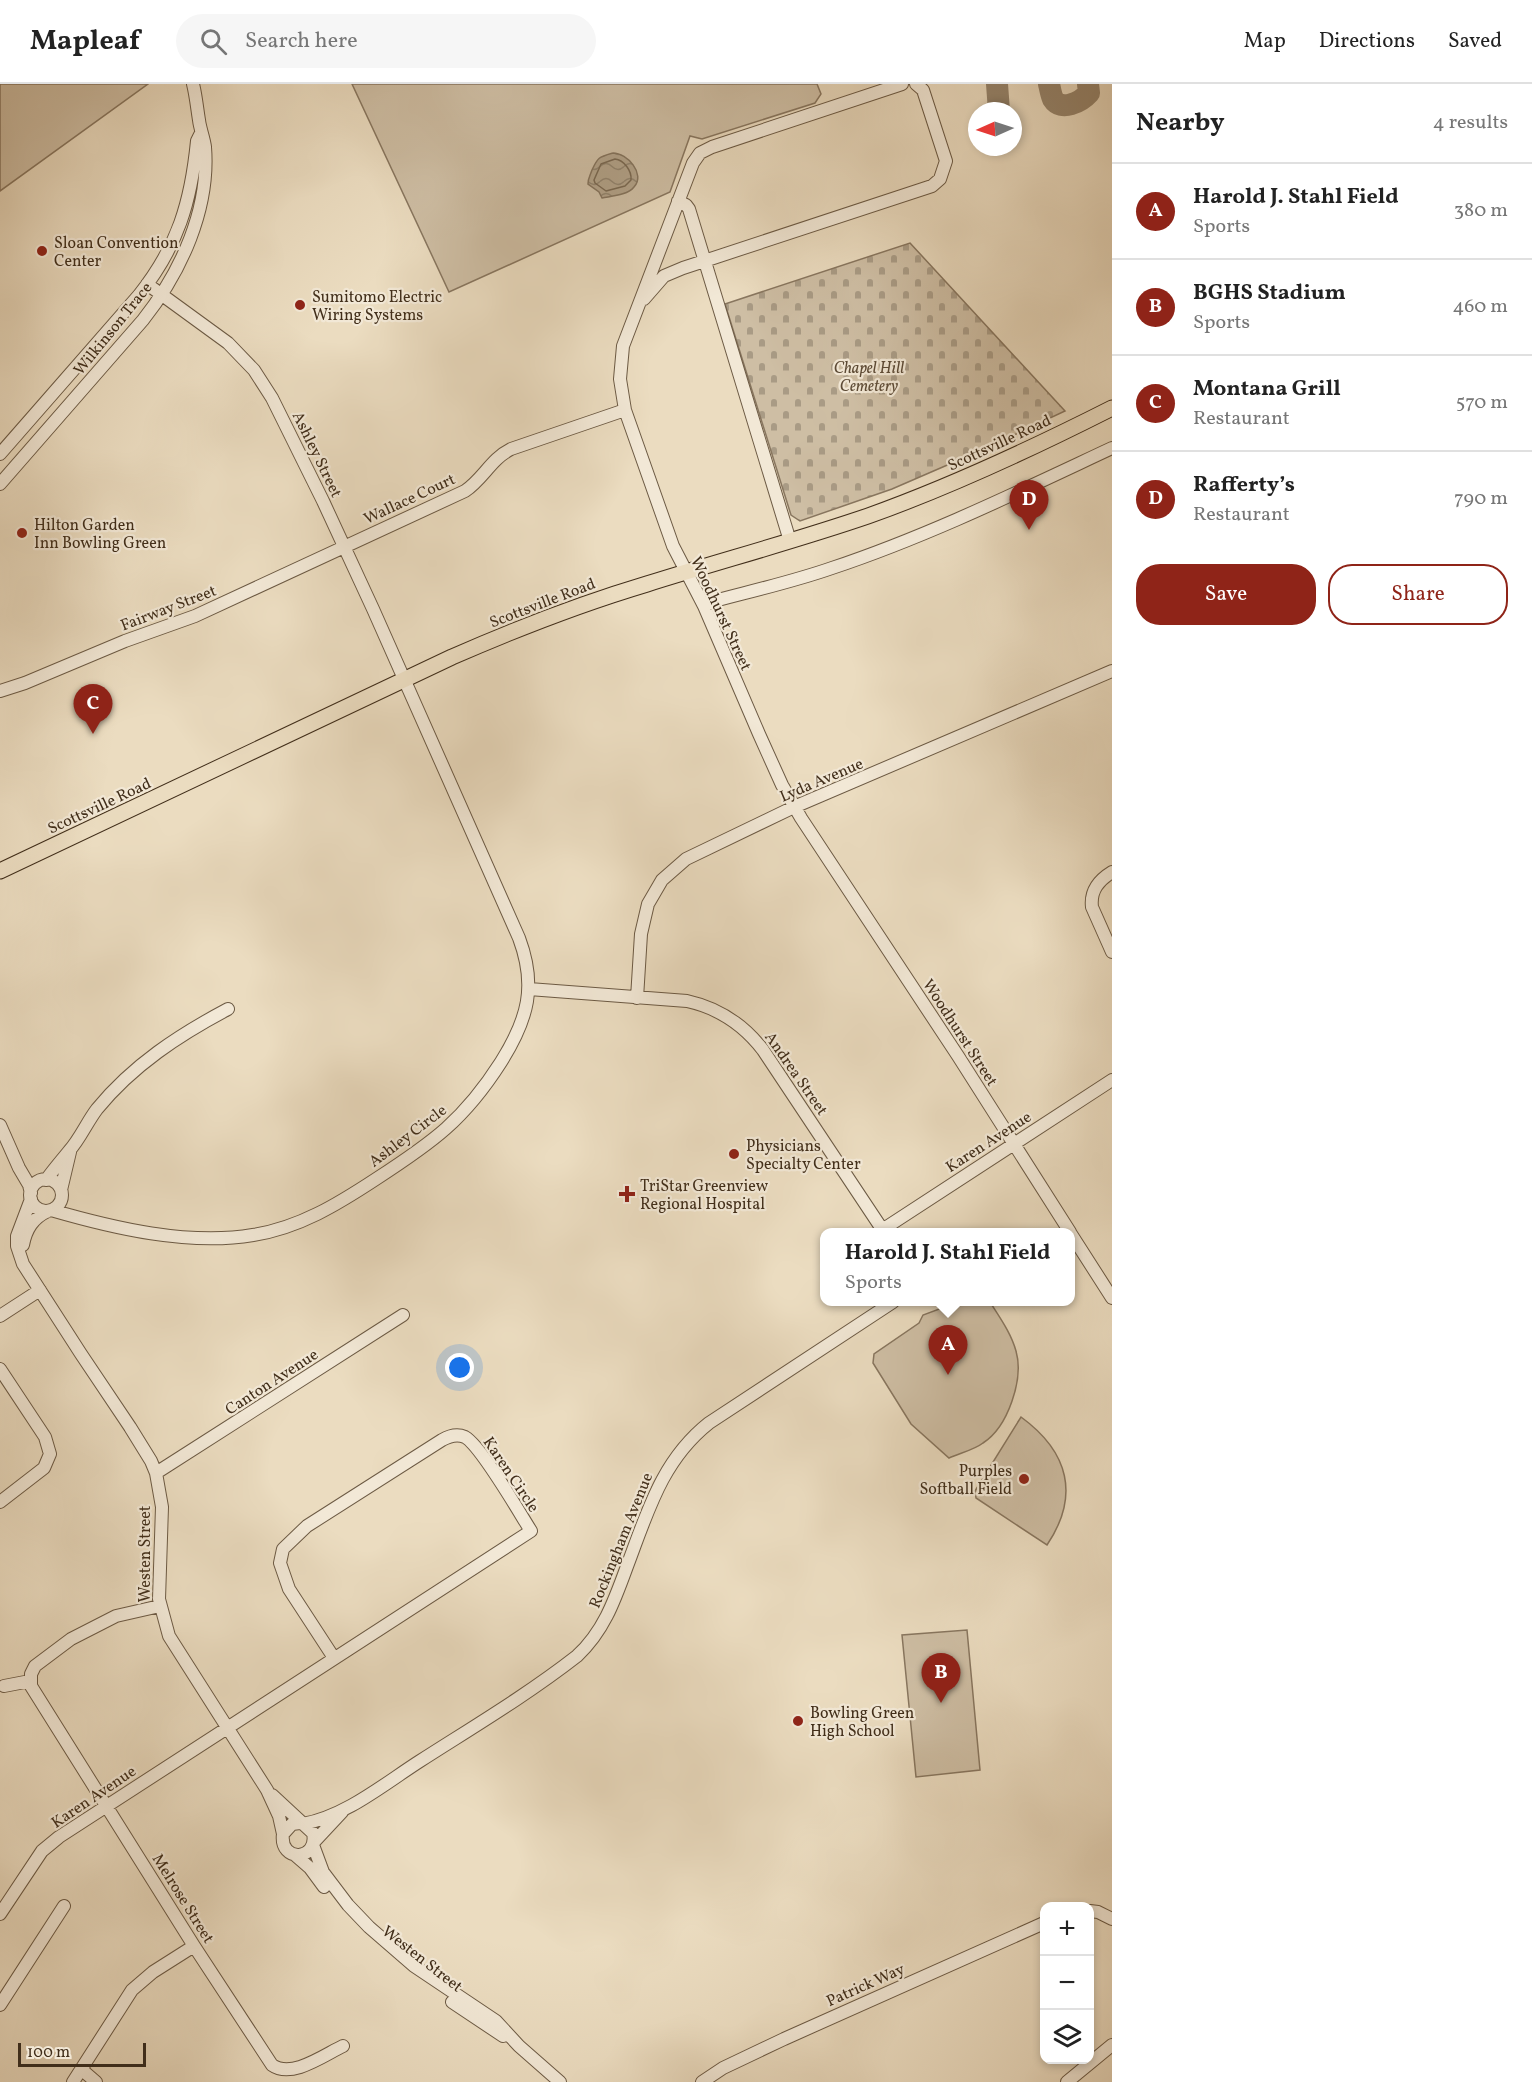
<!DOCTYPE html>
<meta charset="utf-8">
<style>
body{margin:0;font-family:Vollkorn,serif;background:#f6f6f6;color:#222}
.controls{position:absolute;right:18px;bottom:18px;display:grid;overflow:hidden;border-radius:12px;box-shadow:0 3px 9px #0003}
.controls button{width:54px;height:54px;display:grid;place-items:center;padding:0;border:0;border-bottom:2px solid #e0e0e0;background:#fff;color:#222;font:30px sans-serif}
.compass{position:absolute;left:968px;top:18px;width:54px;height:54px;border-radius:50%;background:#fff;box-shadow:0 3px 9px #0003;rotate:267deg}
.scale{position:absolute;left:18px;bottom:15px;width:128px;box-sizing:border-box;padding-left:6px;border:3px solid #412e1a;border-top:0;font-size:16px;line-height:21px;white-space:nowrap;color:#412e1a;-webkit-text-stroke:4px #f2e8d6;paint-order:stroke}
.you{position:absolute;left:460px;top:1284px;width:21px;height:21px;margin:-15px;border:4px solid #fff;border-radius:50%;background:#1a73e8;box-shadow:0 0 0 9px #1a73e833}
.badge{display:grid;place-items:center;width:39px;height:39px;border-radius:50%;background:#8f2418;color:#fff;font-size:20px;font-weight:700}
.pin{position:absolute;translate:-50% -50px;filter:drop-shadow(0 2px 3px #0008)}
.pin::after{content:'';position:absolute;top:32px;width:21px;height:18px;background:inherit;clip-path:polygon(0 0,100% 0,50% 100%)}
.popup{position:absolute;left:820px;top:1144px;width:255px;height:78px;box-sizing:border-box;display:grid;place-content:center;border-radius:12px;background:#fff;filter:drop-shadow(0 2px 4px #0005);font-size:20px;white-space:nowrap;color:#767676}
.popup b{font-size:22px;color:#222}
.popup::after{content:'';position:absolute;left:50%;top:100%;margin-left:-12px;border:12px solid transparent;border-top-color:#fff}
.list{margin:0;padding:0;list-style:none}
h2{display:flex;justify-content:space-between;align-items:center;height:78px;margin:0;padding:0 24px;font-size:26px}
h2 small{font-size:20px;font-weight:400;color:#767676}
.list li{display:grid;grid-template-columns:39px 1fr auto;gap:18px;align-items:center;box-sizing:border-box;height:96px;padding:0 24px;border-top:2px solid #e0e0e0}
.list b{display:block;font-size:22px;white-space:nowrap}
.list p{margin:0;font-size:20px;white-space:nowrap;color:#767676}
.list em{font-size:20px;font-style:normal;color:#767676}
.actions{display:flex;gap:12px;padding:18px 24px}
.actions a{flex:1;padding:14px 0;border:2px solid #8f2418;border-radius:24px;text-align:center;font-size:21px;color:#8f2418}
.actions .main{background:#8f2418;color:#fff}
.icon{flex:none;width:33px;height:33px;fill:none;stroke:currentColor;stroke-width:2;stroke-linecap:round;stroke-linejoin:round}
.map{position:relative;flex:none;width:1112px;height:1998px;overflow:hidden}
header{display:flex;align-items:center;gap:36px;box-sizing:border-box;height:84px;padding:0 30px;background:#fff;border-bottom:2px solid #e0e0e0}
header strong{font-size:28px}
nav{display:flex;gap:33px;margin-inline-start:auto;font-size:21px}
.search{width:420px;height:54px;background:#f6f6f6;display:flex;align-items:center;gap:15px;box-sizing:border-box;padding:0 21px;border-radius:33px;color:#767676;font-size:22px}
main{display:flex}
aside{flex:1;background:#fff}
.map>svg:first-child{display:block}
.grass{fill:#cebea4;stroke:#88765f;stroke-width:1.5}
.cemetery{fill:url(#cemetery-stones);stroke:#88765f;stroke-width:1.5}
.water{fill:url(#water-waves);stroke:#84735c;stroke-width:1.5}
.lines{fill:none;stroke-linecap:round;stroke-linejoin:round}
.shore{stroke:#796851;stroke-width:1.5}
.taxiway{stroke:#96856d;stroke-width:22}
.minor-casing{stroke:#6c5a44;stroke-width:14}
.major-casing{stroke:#412e1a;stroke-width:17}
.minor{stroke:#f2e8d6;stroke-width:12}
.major{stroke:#ebdcc0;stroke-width:15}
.poi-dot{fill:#8f2418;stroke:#f2e8d6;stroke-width:2}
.labels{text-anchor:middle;stroke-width:4.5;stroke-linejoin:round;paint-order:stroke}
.poi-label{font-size:16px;fill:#412e1a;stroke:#f2e8d6;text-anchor:start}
.street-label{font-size:16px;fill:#412e1a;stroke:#f2e8d6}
.park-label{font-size:16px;font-style:italic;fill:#5d4b36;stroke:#f2e8d6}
</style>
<header>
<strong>Mapleaf</strong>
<div class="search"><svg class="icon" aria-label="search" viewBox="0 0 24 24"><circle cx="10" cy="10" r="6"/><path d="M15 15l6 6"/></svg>Search here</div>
<nav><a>Map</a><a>Directions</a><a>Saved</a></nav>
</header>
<main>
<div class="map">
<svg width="1112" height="1998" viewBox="0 0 1112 1998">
<defs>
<pattern id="cemetery-stones" width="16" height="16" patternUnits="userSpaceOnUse" patternTransform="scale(1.5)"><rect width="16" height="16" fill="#cebea4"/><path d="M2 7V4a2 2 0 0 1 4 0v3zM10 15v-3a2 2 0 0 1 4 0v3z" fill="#a99b85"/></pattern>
<pattern id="water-waves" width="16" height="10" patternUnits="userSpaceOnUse" patternTransform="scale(1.5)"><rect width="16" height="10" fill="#b1a188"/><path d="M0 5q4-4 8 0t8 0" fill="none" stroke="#92846e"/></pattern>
</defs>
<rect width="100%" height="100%" fill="#ebdcc0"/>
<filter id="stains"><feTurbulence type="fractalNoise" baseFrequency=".00333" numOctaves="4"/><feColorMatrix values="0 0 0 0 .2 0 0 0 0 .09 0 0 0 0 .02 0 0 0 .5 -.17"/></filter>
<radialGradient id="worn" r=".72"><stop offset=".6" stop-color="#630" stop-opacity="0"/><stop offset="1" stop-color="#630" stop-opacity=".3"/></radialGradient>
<path class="grass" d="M0 0H148L0 107Z
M352 0H817L821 10 815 19 702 55 690 52 670 108 449 208Z
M958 1218H990C1000 1234 1011 1249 1016 1267 1024 1295 1008 1343 983 1359 974 1366 960 1369 949 1374L911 1340 873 1279 874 1270 919 1239 923 1231Z
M1021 1333C1069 1368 1080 1412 1047 1461L976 1414 975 1407Z
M967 1546 980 1686 916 1693 902 1551Z"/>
<path class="cemetery" d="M910 159 1065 327 982 366 892 405 800 437 791 431 725 220Z"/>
<path class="water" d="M613 69C627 69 646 90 634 103 628 111 612 112 602 114L599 108 588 100C588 94 590 92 592 86 598 73 599 73 613 69Z"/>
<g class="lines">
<path class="shore" d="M615 75C624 76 632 87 631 96L625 102 606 107 595 99 594 96 601 80Z"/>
<path class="taxiway" d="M997 0 999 27
M1049 0C1050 4 1051 11 1053 15 1061 28 1081 18 1089 9L1088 0"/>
<defs>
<path id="minor" d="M902 0 712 63 700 69 693 79 623 262 620 295 625 326 673 462 704 522 759 650 782 701 801 734 958 972 1070 1148
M678 117 686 121 689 125 790 457
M644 215 664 192 683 184 932 102 940 95 946 77 923 6 916 0
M0 370 139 211C178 162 191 118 197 57L200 51
M0 400 143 236C181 188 210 125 205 63 204 54 200 45 199 36 197 24 196 12 193 0
M704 522 718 516C756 506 795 497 832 484 928 452 1020 407 1112 364
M0 607 25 599 125 557 195 532 465 407C483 395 491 375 511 365L625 326
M1112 788C1099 796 1090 806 1092 823L1112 868
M529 905 687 917C719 924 743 940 763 966L884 1148
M637 914 641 850 648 820 662 796 686 775 794 723 1112 587
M0 1041 19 1084 29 1101 31 1109
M30 1111a16 16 0 1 1 32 0a16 16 0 1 1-32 0Z
M46 1096C53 1086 61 1077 69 1067 80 1055 87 1038 97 1025 133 981 179 951 228 925
M61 1106 70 1068
M31 1115 17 1152V1162L23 1180 81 1270 130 1343 151 1377 156 1389 162 1423 159 1515 169 1552 267 1706 279 1732 283 1750
M51 1126C113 1144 189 1162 253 1151 299 1144 338 1120 376 1095 433 1058 464 1036 501 978 528 935 537 902 519 854L373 525 323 417 272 314 254 286 228 259 147 200
M882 1146 1112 996
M1071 1150 1112 1214
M23 1161C26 1145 33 1134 48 1127
M0 1232 40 1206
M0 1285 45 1353 50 1370 44 1384 0 1418
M156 1389 403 1231
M160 1522 116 1532 71 1555 35 1582 31 1590V1602L194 1862 272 1981C292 1995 324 1971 343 1962
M4 1602 30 1597
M272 1711 313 1749C319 1777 279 1779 283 1750L292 1740 300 1739
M303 1740C346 1732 384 1700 420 1677 473 1643 527 1611 577 1572 603 1548 614 1518 626 1485 647 1430 661 1377 709 1339L893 1218
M314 1758 342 1728
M313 1761 323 1788 348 1821 369 1843 414 1882 496 1937 519 1962 560 1998
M295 1771 310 1784 324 1803
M1090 1827 1098 1828 1112 1835
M0 1830 42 1767 59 1753 531 1447C519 1428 481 1362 465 1353 458 1350 449 1352 442 1356L307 1442 283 1465 280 1479 289 1505 334 1574
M452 1918 503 1952
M0 1921 64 1822
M81 1985 96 1998
M73 1998 132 1906 153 1888 194 1862
M702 1998 723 1984 784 1955 1044 1839
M1067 1998 1112 1961"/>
<path id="major" d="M0 787 452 573C516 545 580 520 647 500 720 477 795 457 868 432 952 402 1033 364 1112 324"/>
</defs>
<use href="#minor" class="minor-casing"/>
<use href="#major" class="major-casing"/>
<use href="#minor" class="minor"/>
<use href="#major" class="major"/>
</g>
<g class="poi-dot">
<circle cx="42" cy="167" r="6"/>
<circle cx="300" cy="221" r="6"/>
<circle cx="22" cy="449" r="6"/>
<circle cx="734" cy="1070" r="6"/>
<path d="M624 1101h6v6h6v6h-6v6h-6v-6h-6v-6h6z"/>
<circle cx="1024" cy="1395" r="6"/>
<circle cx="798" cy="1637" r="6"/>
</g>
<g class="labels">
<g class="poi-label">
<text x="54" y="164">Sloan Convention<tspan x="54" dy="18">Center</tspan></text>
<text x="312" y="218">Sumitomo Electric<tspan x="312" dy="18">Wiring Systems</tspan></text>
<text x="34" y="446">Hilton Garden<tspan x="34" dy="18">Inn Bowling Green</tspan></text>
<text x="746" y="1067">Physicians<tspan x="746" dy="18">Specialty Center</tspan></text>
<text x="640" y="1107">TriStar Greenview<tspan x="640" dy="18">Regional Hospital</tspan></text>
<text x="1012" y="1392" text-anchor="end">Purples<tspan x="1012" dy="18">Softball Field</tspan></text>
<text x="810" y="1634">Bowling Green<tspan x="810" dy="18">High School</tspan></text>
</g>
<g class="street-label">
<text transform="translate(112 244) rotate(-51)" y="6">Wilkinson Trace</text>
<text transform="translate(999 358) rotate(-25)" y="6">Scottsville Road</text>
<text transform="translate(318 370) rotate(64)" y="6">Ashley Street</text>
<text transform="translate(409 414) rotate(-25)" y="6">Wallace Court</text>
<text transform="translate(542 518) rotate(-21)" y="6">Scottsville Road</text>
<text transform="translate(168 523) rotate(-21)" y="6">Fairway Street</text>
<text transform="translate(722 529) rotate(65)" y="6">Woodhurst Street</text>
<text transform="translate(821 695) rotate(-23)" y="6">Lyda Avenue</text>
<text transform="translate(99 721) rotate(-25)" y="6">Scottsville Road</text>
<text transform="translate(961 948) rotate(57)" y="6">Woodhurst Street</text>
<text transform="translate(797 989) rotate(55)" y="6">Andrea Street</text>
<text transform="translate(407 1051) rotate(-37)" y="6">Ashley Circle</text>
<text transform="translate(988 1057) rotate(-33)" y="6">Karen Avenue</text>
<text transform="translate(271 1297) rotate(-33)" y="6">Canton Avenue</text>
<text transform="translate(512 1390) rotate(56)" y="6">Karen Circle</text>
<text transform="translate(620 1456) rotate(-68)" y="6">Rockingham Avenue</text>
<text transform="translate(144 1470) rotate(-90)" y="6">Westen Street</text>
<text transform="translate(93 1712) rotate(-34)" y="6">Karen Avenue</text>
<text transform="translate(184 1814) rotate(58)" y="6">Melrose Street</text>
<text transform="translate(423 1874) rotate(38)" y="6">Westen Street</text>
<text transform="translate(865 1900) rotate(-24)" y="6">Patrick Way</text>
</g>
<g class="park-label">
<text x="869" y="289">Chapel Hill<tspan x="869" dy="18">Cemetery</tspan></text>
</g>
</g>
<rect width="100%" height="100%" filter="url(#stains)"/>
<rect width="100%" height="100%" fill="url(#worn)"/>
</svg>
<div class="controls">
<button>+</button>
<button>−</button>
<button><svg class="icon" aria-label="layers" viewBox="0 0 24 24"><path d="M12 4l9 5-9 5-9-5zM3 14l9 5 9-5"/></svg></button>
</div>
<svg class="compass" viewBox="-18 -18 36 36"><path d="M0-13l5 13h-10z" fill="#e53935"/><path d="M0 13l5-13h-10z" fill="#767676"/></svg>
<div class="scale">100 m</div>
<div class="you"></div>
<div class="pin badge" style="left:948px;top:1291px">A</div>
<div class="popup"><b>Harold J. Stahl Field</b>Sports</div>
<div class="pin badge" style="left:941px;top:1619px">B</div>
<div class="pin badge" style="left:93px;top:650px">C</div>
<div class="pin badge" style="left:1029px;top:446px">D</div>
</div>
<aside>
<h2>Nearby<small>4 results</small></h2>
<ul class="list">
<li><span class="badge">A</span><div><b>Harold J. Stahl Field</b><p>Sports</p></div><em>380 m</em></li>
<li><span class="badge">B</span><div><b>BGHS Stadium</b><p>Sports</p></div><em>460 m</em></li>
<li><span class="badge">C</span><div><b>Montana Grill</b><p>Restaurant</p></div><em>570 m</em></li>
<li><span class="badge">D</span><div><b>Rafferty’s</b><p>Restaurant</p></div><em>790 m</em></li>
</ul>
<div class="actions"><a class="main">Save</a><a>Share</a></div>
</aside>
</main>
